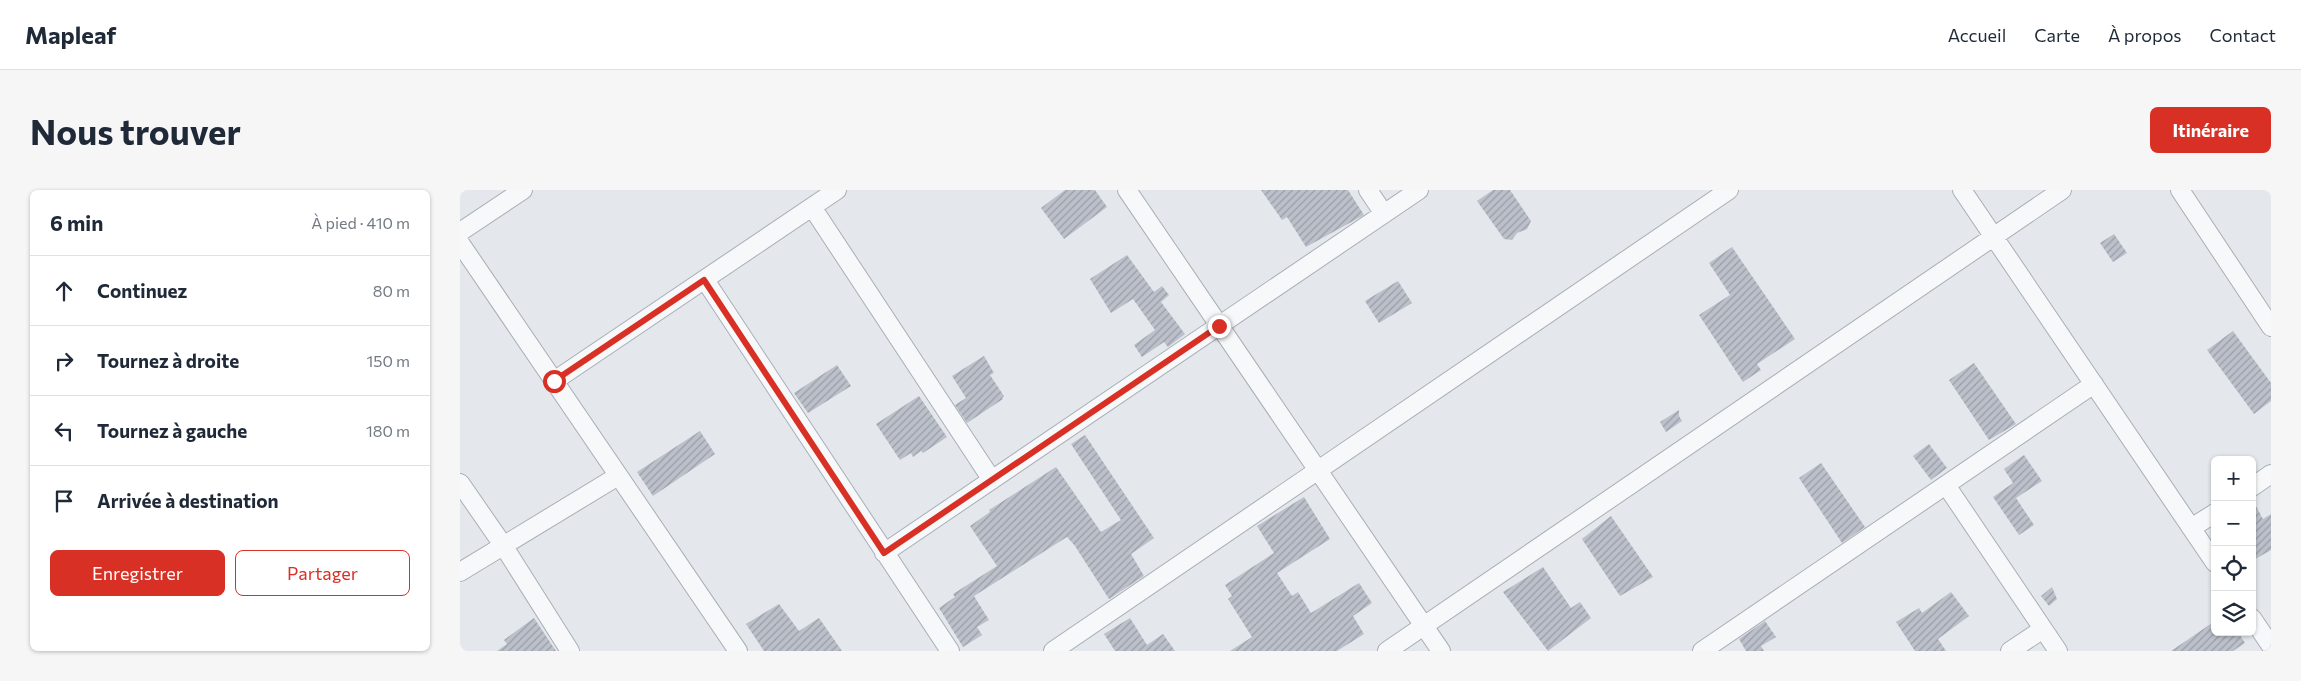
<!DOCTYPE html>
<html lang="fr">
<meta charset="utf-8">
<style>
body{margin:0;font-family:Commissioner,sans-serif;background:#f6f6f7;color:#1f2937}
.controls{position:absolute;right:15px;bottom:15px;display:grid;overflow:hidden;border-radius:8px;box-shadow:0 1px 4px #0004}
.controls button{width:45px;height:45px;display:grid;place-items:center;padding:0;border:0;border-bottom:1px solid #e0e1e3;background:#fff;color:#1f2937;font:25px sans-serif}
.stop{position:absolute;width:15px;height:15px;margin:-11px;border:4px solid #d93025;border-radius:50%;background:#fff}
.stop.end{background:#d93025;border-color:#fff;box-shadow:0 1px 5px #0008}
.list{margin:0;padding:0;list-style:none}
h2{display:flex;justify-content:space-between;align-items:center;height:65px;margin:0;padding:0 20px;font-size:21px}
h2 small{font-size:16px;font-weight:400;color:#747a83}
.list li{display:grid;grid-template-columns:32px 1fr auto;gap:15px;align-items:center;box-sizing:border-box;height:70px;padding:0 20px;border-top:1px solid #e0e1e3}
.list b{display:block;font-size:19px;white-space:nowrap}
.list em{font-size:16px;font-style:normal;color:#747a83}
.actions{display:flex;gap:10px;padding:15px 20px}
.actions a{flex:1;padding:11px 0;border:1px solid #d93025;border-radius:8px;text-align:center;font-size:18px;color:#d93025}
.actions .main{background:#d93025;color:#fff}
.icon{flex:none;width:28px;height:28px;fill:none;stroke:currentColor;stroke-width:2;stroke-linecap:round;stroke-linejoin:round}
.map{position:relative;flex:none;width:1811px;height:461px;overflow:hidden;border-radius:8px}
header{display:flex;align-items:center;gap:30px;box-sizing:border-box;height:70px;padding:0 25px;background:#fff;border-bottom:1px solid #e0e1e3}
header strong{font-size:24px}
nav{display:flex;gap:28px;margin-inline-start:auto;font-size:18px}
.intro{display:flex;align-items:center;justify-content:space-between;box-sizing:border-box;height:120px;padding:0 30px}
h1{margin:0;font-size:35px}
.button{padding:12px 22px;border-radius:8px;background:#d93025;color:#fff;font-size:18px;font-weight:700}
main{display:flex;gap:30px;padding:0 30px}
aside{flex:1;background:#fff;border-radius:8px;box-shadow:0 1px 4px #0004}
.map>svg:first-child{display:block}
.building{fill:url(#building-hatch)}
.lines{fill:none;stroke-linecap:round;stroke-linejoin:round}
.minor-casing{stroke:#a9aeb7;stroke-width:20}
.minor{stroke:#f7f8fa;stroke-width:18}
.route{stroke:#d93025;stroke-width:6}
</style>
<header>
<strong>Mapleaf</strong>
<nav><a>Accueil</a><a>Carte</a><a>À propos</a><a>Contact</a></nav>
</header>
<div class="intro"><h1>Nous trouver</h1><a class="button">Itinéraire</a></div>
<main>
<aside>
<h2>6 min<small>À pied · 410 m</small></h2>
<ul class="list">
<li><svg class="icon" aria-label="ahead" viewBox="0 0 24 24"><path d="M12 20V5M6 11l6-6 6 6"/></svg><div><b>Continuez</b></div><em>80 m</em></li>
<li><svg class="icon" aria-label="right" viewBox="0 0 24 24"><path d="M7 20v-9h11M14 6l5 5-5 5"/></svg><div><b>Tournez à droite</b></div><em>150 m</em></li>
<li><svg class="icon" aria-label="left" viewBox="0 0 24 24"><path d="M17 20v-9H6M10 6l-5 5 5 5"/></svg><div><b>Tournez à gauche</b></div><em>180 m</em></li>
<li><svg class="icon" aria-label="arrive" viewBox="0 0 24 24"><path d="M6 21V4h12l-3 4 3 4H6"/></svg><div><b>Arrivée à destination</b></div></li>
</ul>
<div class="actions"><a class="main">Enregistrer</a><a>Partager</a></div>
</aside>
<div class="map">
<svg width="1811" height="461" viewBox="0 0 1811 461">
<defs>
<pattern id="building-hatch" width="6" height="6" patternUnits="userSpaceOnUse" patternTransform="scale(1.25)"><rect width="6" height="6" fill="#bbc0ca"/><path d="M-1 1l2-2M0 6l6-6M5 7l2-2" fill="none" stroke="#989da6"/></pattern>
</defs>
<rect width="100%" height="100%" fill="#e4e7ec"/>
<path class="building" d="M605 0H635L647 17 604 49 581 18Z
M801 0H888L904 25 846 57 827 27 822 30Z
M1033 0H1050L1071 31 1067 39 1057 43 1052 50 1044 49 1017 11Z
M1654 44 1667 63 1653 72 1640 53Z
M1272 57 1335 149 1297 174 1301 180 1283 192 1239 125 1270 105 1249 73Z
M667 65 694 102 702 96 709 105 701 112 725 144 708 157 704 152 682 167 674 155 695 140 673 109 651 123 630 89Z
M938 91 952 113 919 133 905 111Z
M1773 141 1811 193V211L1794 224 1747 160Z
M524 166 534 183 530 185 544 206 542 208 543 209 507 233 495 215 506 208 492 186Z
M1514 173 1556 234 1529 250 1489 190Z
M377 175 391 196 348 223 334 203Z
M459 206 487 247 463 263 461 261 453 267 451 263 440 270 416 234Z
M1219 220V226L1222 231 1206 242 1200 232Z
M240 241 255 264 193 306 177 282Z
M625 245 694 348 671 364 684 386 649 409 615 356 607 347 514 406 529 430 517 437 522 445 503 457 479 418 495 407 493 404 537 376 510 336 530 322 529 320 596 277 641 342 661 330 611 254Z
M1469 254 1487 278 1471 290 1453 266Z
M1564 265 1582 291 1556 308 1574 335 1559 345 1533 307 1553 293 1544 279Z
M1361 273 1405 337 1382 353 1339 288Z
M844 307 870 349 817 383 832 406 838 402 851 423 899 393 912 413 893 426 904 444 877 461H770L792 447 768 409 772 406 765 395 814 363 797 336Z
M1792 309 1803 329 1811 324V360L1792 371Z
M1151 326 1193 387 1160 406 1122 349Z
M1083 377 1111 418 1120 412 1131 428 1088 461 1043 402Z
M1592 397 1597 409 1589 416 1581 406Z
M1491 402 1509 426 1478 449 1486 461H1455L1436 432 1459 418 1462 423Z
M319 414 339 441 359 428 382 461H304L286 434Z
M74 428 96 461H37L47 454 44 450Z
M670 428 687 455 703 444 715 461H655L644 444Z
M1305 431 1316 447 1301 456 1304 461H1286L1279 449Z
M1755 431V442H1778L1785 453 1773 461H1711Z"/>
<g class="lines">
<defs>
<path id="minor" d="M667 0 981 461
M908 0 924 24
M1502 0 1755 373
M1720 0 1811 137
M352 17 532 290
M0 42 63 0
M0 53 278 461
M245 90 490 461
M94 191 377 0
M0 293 43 355 110 461
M1486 295 1598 461
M1792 297 1811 284
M1731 338 1755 323
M424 363 959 0
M0 382 158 286
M1792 428 1811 456
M593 461 1269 0
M927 461 1602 0
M1242 461 1634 194
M1550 461 1583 439"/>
</defs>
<use href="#minor" class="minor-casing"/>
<use href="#minor" class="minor"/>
</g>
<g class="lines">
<path class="route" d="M94 191 244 90 424 363 759 136"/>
</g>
</svg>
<div class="controls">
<button>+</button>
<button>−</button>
<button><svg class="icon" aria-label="locate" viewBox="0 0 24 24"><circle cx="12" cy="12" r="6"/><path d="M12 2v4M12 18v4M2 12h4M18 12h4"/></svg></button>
<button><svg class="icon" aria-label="layers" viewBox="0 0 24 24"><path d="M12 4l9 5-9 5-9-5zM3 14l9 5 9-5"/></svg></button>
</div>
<div class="stop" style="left:94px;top:191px"></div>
<div class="stop end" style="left:759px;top:136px"></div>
</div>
</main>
